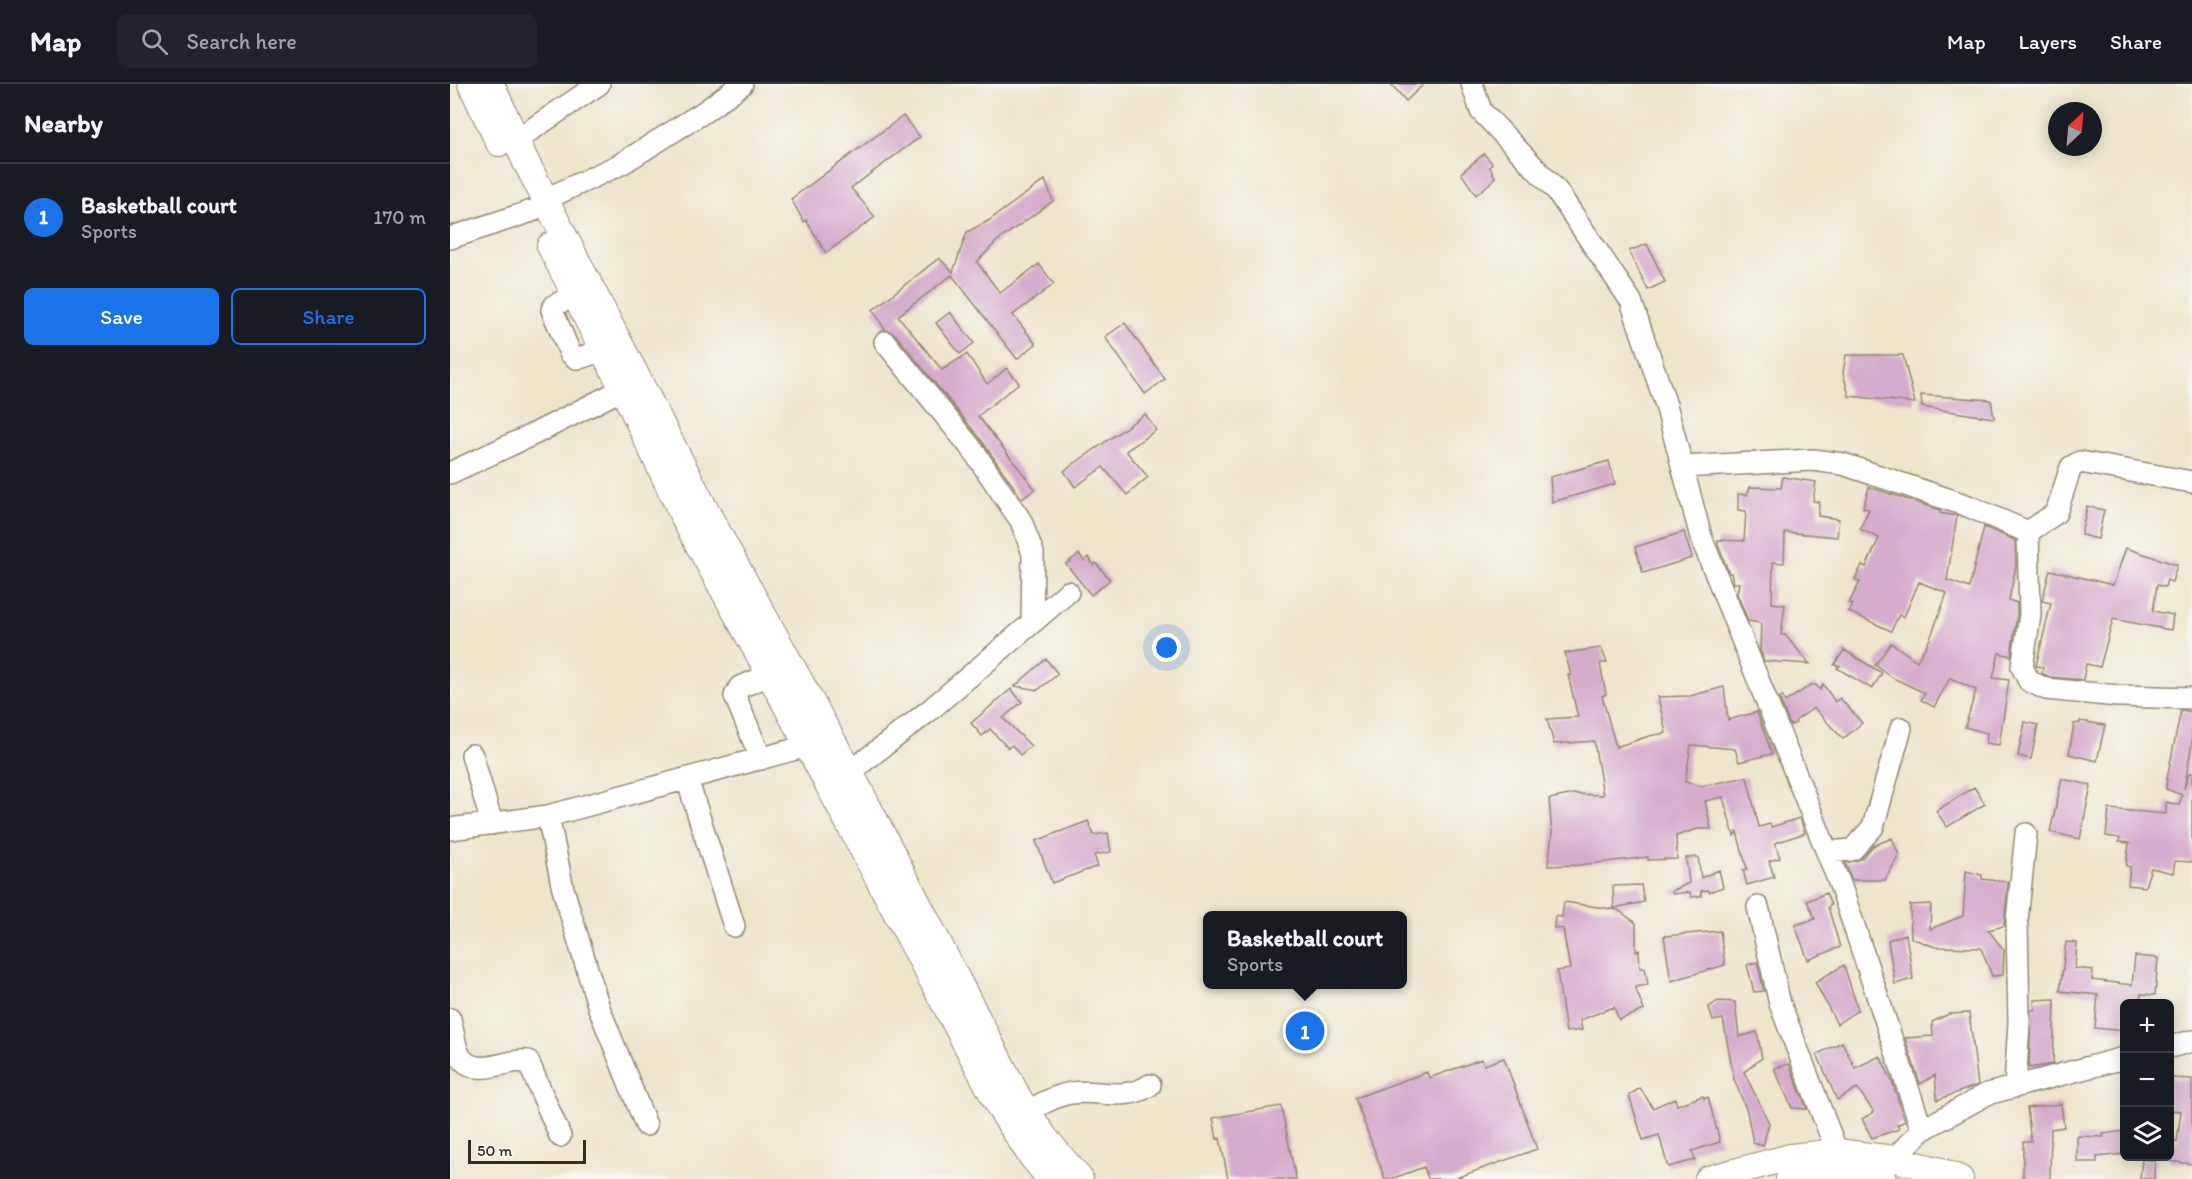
<!DOCTYPE html>
<meta charset="utf-8">
<style>
body{margin:0;font-family:Itim,sans-serif;background:#20242c;color:#f1f3f6}
.controls{position:absolute;right:18px;bottom:18px;display:grid;overflow:hidden;border-radius:9px;box-shadow:0 3px 15px #0003}
.controls button{width:54px;height:54px;display:grid;place-items:center;padding:0;border:0;border-bottom:2px solid #363941;background:#171b24;color:#f1f3f6;font:30px sans-serif}
.compass{position:absolute;left:1598px;top:18px;width:54px;height:54px;border-radius:50%;background:#171b24;box-shadow:0 3px 15px #0003;rotate:26deg}
.scale{position:absolute;left:18px;bottom:15px;width:118px;box-sizing:border-box;padding-left:6px;border:3px solid #3b2a1e;border-top:0;font-size:16px;line-height:21px;white-space:nowrap;color:#3b2a1e;-webkit-text-stroke:4px #f6f6f2;paint-order:stroke}
.you{position:absolute;left:717px;top:564px;width:21px;height:21px;margin:-15px;border:4px solid #fff;border-radius:50%;background:#1a73e8;box-shadow:0 0 0 9px #1a73e833}
.badge{display:grid;place-items:center;width:39px;height:39px;border-radius:50%;background:#1a73e8;color:#fff;font-size:20px;font-weight:700}
.pin{position:absolute;translate:-50% -50%;border:3px solid #fff;box-shadow:0 2px 6px #0006}
.popup{position:absolute;left:753px;top:827px;width:204px;height:78px;box-sizing:border-box;display:grid;place-content:center;border-radius:9px;background:#171b24;filter:drop-shadow(0 2px 4px #0005);font-size:20px;white-space:nowrap;color:#9ea1a6}
.popup b{font-size:22px;color:#f1f3f6}
.popup::after{content:'';position:absolute;left:50%;top:100%;margin-left:-12px;border:12px solid transparent;border-top-color:#171b24}
.list{margin:0;padding:0;list-style:none}
h2{display:flex;justify-content:space-between;align-items:center;height:78px;margin:0;padding:0 24px;font-size:26px}
h2 small{font-size:20px;font-weight:400;color:#9ea1a6}
.list li{display:grid;grid-template-columns:39px 1fr auto;gap:18px;align-items:center;box-sizing:border-box;height:108px;padding:0 24px;border-top:2px solid #363941}
.list b{display:block;font-size:22px;white-space:nowrap}
.list p{margin:0;font-size:20px;white-space:nowrap;color:#9ea1a6}
.list em{font-size:20px;font-style:normal;color:#9ea1a6}
.actions{display:flex;gap:12px;padding:18px 24px}
.actions a{flex:1;padding:14px 0;border:2px solid #1a73e8;border-radius:9px;text-align:center;font-size:21px;color:#1a73e8}
.actions .main{background:#1a73e8;color:#fff}
.icon{flex:none;width:33px;height:33px;fill:none;stroke:currentColor;stroke-width:2;stroke-linecap:round;stroke-linejoin:round}
.map{position:relative;flex:none;width:1742px;height:1095px;overflow:hidden}
header{display:flex;align-items:center;gap:36px;box-sizing:border-box;height:84px;padding:0 30px;background:#171b24;border-bottom:2px solid #363941}
header strong{font-size:28px}
nav{display:flex;gap:33px;margin-inline-start:auto;font-size:21px}
.search{width:420px;height:54px;background:#20242c;display:flex;align-items:center;gap:15px;box-sizing:border-box;padding:0 21px;border-radius:9px;color:#9ea1a6;font-size:22px}
main{display:flex}
aside{flex:1;background:#171b24}
.map>svg:first-child{display:block}
.building{fill:#d6acce}
.lines{fill:none;stroke-linecap:round;stroke-linejoin:round}
.minor-casing{stroke:#948874;stroke-width:24}
.major-casing{stroke:#948874;stroke-width:28}
.minor{stroke:#fff;stroke-width:21}
.major{stroke:#fff;stroke-width:26}
</style>
<header>
<strong>Map</strong>
<div class="search"><svg class="icon" aria-label="search" viewBox="0 0 24 24"><circle cx="10" cy="10" r="6"/><path d="M15 15l6 6"/></svg>Search here</div>
<nav><a>Map</a><a>Layers</a><a>Share</a></nav>
</header>
<main>
<aside>
<h2>Nearby<small></small></h2>
<ul class="list">
<li><span class="badge">1</span><div><b>Basketball court</b><p>Sports</p></div><em>170 m</em></li>
</ul>
<div class="actions"><a class="main">Save</a><a>Share</a></div>
</aside>
<div class="map">
<svg width="1742" height="1095" viewBox="0 0 1742 1095">
<rect width="100%" height="100%" fill="#f6f6f2"/>
<filter id="ink" filterUnits="userSpaceOnUse"><feTurbulence type="fractalNoise" baseFrequency=".0167" numOctaves="2"/><feDisplacementMap in="SourceGraphic" scale="12" xChannelSelector="R" yChannelSelector="G"/><feConvolveMatrix kernelMatrix="1 2 1 2 8 2 1 2 1" color-interpolation-filters="sRGB"/></filter>
<filter id="wash" filterUnits="userSpaceOnUse"><feTurbulence type="fractalNoise" baseFrequency=".008" numOctaves="4" result="noise"/><feDisplacementMap in="SourceGraphic" scale="24" xChannelSelector="R" yChannelSelector="G"/><feGaussianBlur stdDeviation="1.35" result="paint"/><feColorMatrix in="noise" values="0 0 0 0 0 0 0 0 0 0 0 0 0 0 0 0 0 1.4 0 .05"/><feComposite in="paint" operator="in"/></filter>
<g filter="url(#wash)">
<rect width="100%" height="100%" fill="#eee5cb"/>
<g id="blocks">
<path class="building" d="M941 0H974L956 17Z
M453 32 470 53 401 104 425 133 376 169 356 136 354 138 341 115Z
M1034 70 1042 79 1040 83 1045 93 1041 98 1026 111 1011 89Z
M595 96 603 117 546 158 527 178 550 209 589 180 604 200 563 231 586 260 567 275 502 191 448 232 492 286 517 270 537 300 557 284 569 299 528 332 585 405 572 415 532 357 445 250 435 246 423 226 489 174 503 188 517 148 538 137Z
M1197 160 1215 198 1198 206 1179 167Z
M500 228 524 259 510 270 486 239Z
M675 239 715 295 695 310 655 253Z
M1396 271H1453L1465 319 1399 312 1393 289Z
M1471 311 1541 316 1544 334 1472 323Z
M695 330 706 346 676 367 698 393 677 411 653 383 625 403 614 387Z
M1159 377 1165 400 1102 418 1100 393Z
M1333 393 1366 398 1363 417 1369 418 1368 432 1389 435 1387 453 1335 448 1334 479 1323 478 1322 519 1335 521 1331 551H1335L1360 580 1314 577 1310 566 1311 539 1298 537 1287 510 1289 499H1283L1281 489H1279L1268 461V456L1294 457 1296 427 1288 426V410L1297 411 1300 403 1331 404Z
M1419 403 1490 426V429L1507 432 1497 496 1519 504 1534 443 1565 456 1566 482 1559 516 1567 519V530L1561 572 1549 569 1543 594 1559 596 1549 661 1536 659 1537 649 1515 643 1526 606 1500 594 1484 623 1471 616 1475 609 1443 594 1425 581 1441 559 1467 577 1480 555 1497 509 1469 498 1454 533 1449 531 1441 547 1399 528 1403 520 1399 519 1410 498 1405 495 1412 481 1416 483 1429 454 1410 445 1419 425 1413 424Z
M1637 422 1654 426 1648 455 1631 451Z
M1234 448 1242 474 1193 489 1185 463Z
M1676 464 1727 481 1722 498 1717 496 1715 503 1707 501 1703 527 1723 531 1721 546 1663 535 1650 583 1636 580 1633 596 1599 593 1592 589 1593 583 1586 582 1601 519 1592 517 1600 486 1663 501Z
M629 470 634 477 639 473 643 481 646 479 660 496 641 511 616 480Z
M1151 564 1157 578 1150 580 1156 610 1152 612 1166 663 1199 652 1216 649 1208 613 1240 612 1274 603 1278 636 1307 628 1322 670 1289 678 1285 665 1241 661 1235 698 1251 702 1297 693 1309 743 1320 740 1321 743 1350 734 1355 749 1325 759 1330 774 1319 777 1324 793 1297 801 1293 786 1297 785 1287 748 1284 752 1273 713 1255 717 1261 745H1247L1226 752 1227 775 1198 776V773L1129 781 1098 782 1102 750 1099 715 1124 710 1153 711 1144 657 1104 660 1097 635 1128 633 1118 591H1121L1115 569Z
M1394 566 1432 589 1422 605 1387 584 1390 582 1384 581Z
M596 575 608 590 588 606 565 602Z
M1373 600 1385 618 1390 614 1412 639 1393 655 1364 624 1345 637 1346 639 1340 641 1329 614 1332 612 1335 618 1361 601H1366L1370 606Z
M561 605 572 618 553 634 581 662 570 671 562 661 558 664 540 645 532 652 521 639Z
M1731 626 1742 628V659L1734 705 1739 689H1742V778L1725 777 1723 789 1701 784 1695 803 1678 801 1680 783 1676 782 1679 759 1669 758 1670 754 1656 752 1659 725 1716 730V718L1729 721 1732 711 1716 705 1717 694Z
M1630 637 1655 641 1647 677 1619 670 1624 640 1630 639Z
M1575 638 1588 641 1581 675 1568 672Z
M1612 695 1641 701 1630 755 1600 748Z
M1524 703 1535 720 1497 743 1486 727Z
M638 737 644 751 658 749 661 768 644 771 648 782 602 799 586 757Z
M1442 754 1449 771 1435 796H1402L1395 779 1411 775 1423 762Z
M1248 773 1251 794 1269 786 1273 803 1259 808 1258 806 1251 807V812L1241 813 1240 808 1223 810 1222 807 1239 799 1236 774Z
M1516 787 1532 791V795L1558 798 1554 842 1538 846 1554 866 1553 891 1542 892 1531 864 1485 863 1461 854 1460 821 1481 820 1480 845 1513 832Z
M1191 801 1194 818 1164 824 1163 802Z
M1376 809 1381 821 1378 823 1390 863 1358 876 1345 841 1365 835 1357 817Z
M1114 818 1168 826 1186 839V867L1189 866 1190 884H1195L1198 901 1185 903 1194 926 1169 936 1164 923 1130 936 1132 946 1116 948 1107 887 1120 885 1113 845 1104 844 1105 832 1112 833Z
M1270 847 1275 881 1221 897 1214 852Z
M1456 850 1463 895 1445 900 1438 856Z
M1616 858 1627 859 1625 884 1643 886 1642 896 1682 901 1685 872 1708 874 1705 911 1691 910 1690 920H1674V947L1645 944 1648 911 1610 907Z
M1307 878 1314 907 1304 908 1297 881Z
M1394 881 1408 926 1387 940 1365 898Z
M1605 915 1603 980 1579 984 1581 926H1585L1584 916Z
M1268 917 1285 918 1289 953 1307 948 1312 974 1294 988 1319 1039 1313 1062 1303 1059 1297 1027 1284 995 1273 935 1263 937 1259 923Z
M1519 929 1528 1001 1487 1016 1485 991 1470 1000 1455 954 1483 952 1482 938 1499 930Z
M1392 958 1405 984 1430 972 1442 997 1455 1037 1447 1041 1449 1045 1422 1054 1412 1035 1424 1028 1407 1004 1387 1016 1367 970Z
M1054 974 1087 1065 1003 1095H978L974 1083 941 1095H935L905 1014 977 988 979 994 1032 975 1034 981Z
M1339 980 1357 1025 1342 1024 1324 984Z
M1719 994 1742 995V1080L1719 1077V1054L1727 1058 1731 1027 1719 1026Z
M1190 1004 1203 1024 1225 1014 1227 1021 1253 1012 1254 1015 1258 1013 1270 1058 1242 1067 1245 1076 1218 1083 1209 1051 1193 1056 1179 1011Z
M1611 1020 1614 1043 1601 1045 1600 1095H1573V1058H1581L1577 1024Z
M831 1022 846 1095H778L770 1054 767 1055 763 1034Z
M1674 1047V1070L1647 1073V1078H1627V1052L1654 1053 1653 1050Z
M1692 1075 1705 1077 1704 1095H1690Z"/>
</g>
</g>
<g filter="url(#ink)">
<use href="#blocks" fill-opacity="0" stroke="#948874" stroke-width="1.5"/>
<g class="lines">
<defs>
<path id="minor" d="M1022 0 1031 27 1107 107 1181 217 1216 321 1251 453 1391 803 1472 1046
M66 56 149 0
M96 115 171 80 254 28 292 0
M0 154 82 127
M125 211 105 221 102 226 120 269 126 274 133 273 153 266
M435 258 522 365 571 437 583 469 582 539
M1232 383 1363 376 1393 380 1518 422 1578 448
M0 389 86 349 173 305
M1742 398 1630 378 1621 383 1606 429 1578 448 1580 531 1572 583 1579 597 1596 605 1668 612 1742 614
M22 671 42 740
M311 675 285 612 290 603 320 591
M400 688 480 626 618 508
M237 695 284 842
M98 732 113 805 149 924 196 1041
M0 745 98 732 357 662
M1377 768 1402 766 1423 743 1451 644
M1308 823 1330 920 1387 1068
M0 935C3 945 5 965 10 972 25 996 58 974 78 977L110 1052
M1720 963 1742 957
M1565 1003 1569 939 1567 837 1576 750
M577 1028C591 1020 605 1012 621 1009 648 1005 675 1018 700 1001
M1444 1075 1472 1046 1537 1010 1674 974"/>
<path id="major" d="M21 0 49 59
M41 0 75 76 257 429 400 688 569 1015 595 1054 630 1095
M100 162 173 305 236 438 320 591 551 1026 579 1069 600 1095
M1258 1095 1340 1073 1387 1068 1444 1075 1488 1086 1510 1095
M1339 1095 1393 1089 1433 1095"/>
</defs>
<use href="#minor" class="minor-casing"/>
<use href="#major" class="major-casing"/>
<use href="#minor" class="minor"/>
<use href="#major" class="major"/>
</g>
</g>
</svg>
<div class="controls">
<button>+</button>
<button>−</button>
<button><svg class="icon" aria-label="layers" viewBox="0 0 24 24"><path d="M12 4l9 5-9 5-9-5zM3 14l9 5 9-5"/></svg></button>
</div>
<svg class="compass" viewBox="-18 -18 36 36"><path d="M0-13l5 13h-10z" fill="#e53935"/><path d="M0 13l5-13h-10z" fill="#9ea1a6"/></svg>
<div class="scale">50 m</div>
<div class="you"></div>
<div class="pin badge" style="left:855px;top:947px">1</div>
<div class="popup"><b>Basketball court</b>Sports</div>
</div>
</main>
